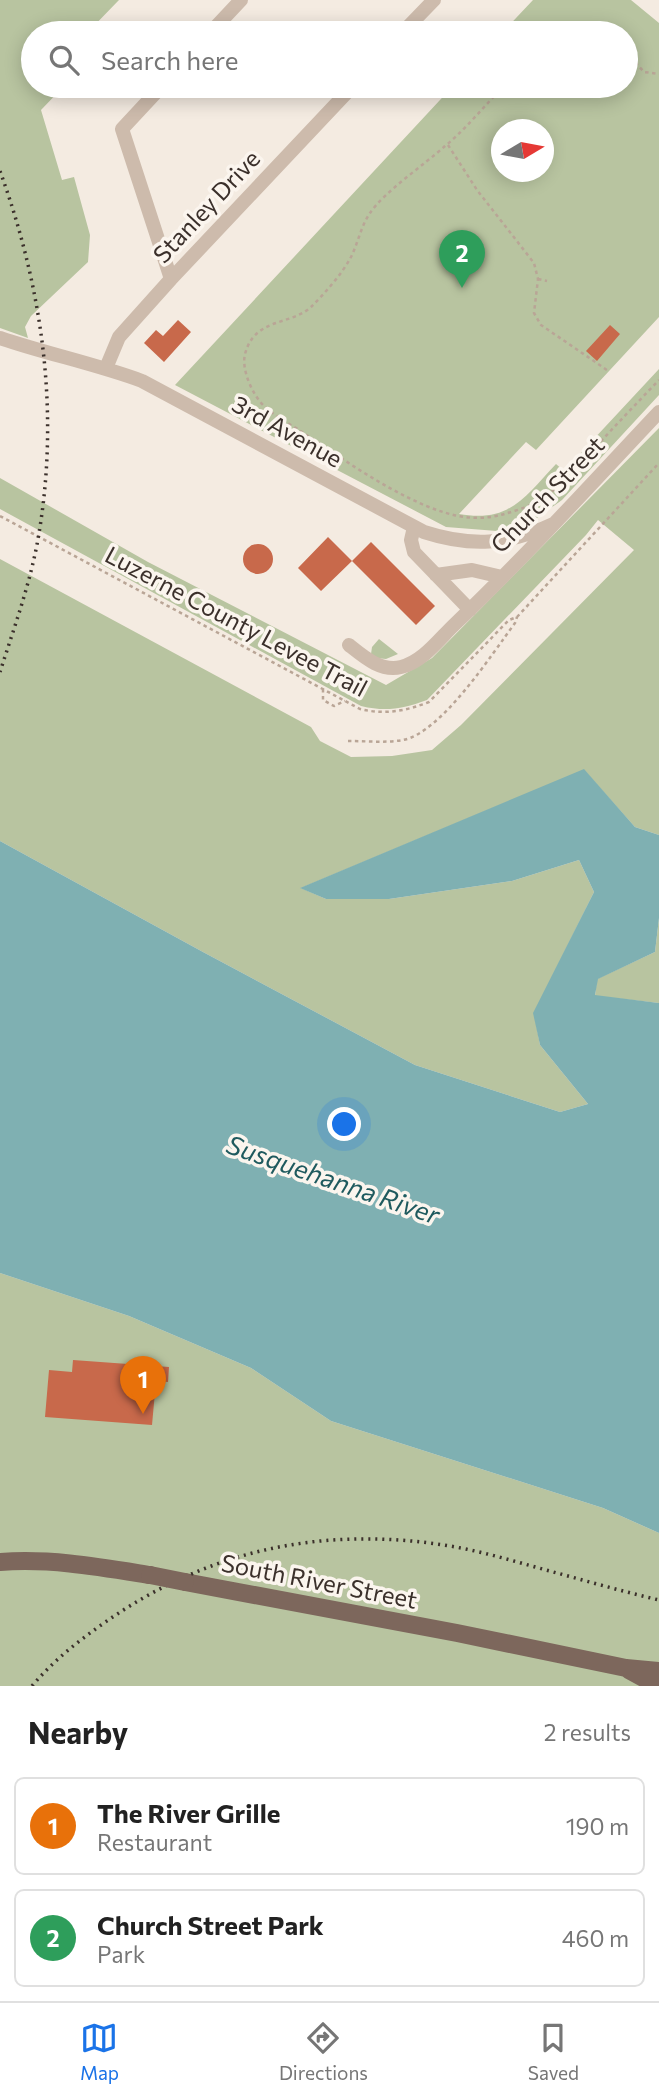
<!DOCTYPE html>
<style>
body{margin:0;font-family:Commissioner,sans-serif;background:#f2f2f2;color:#222}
.compass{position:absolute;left:491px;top:119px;width:63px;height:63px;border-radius:50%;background:#fff;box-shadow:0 4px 18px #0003;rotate:80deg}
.you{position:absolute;left:345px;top:1125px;width:24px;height:24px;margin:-18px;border:5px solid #fff;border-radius:50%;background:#1a73e8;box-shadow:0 0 0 10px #1a73e833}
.badge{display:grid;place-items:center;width:46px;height:46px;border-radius:50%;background:#1a73e8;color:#fff;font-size:23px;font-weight:700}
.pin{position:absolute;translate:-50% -58px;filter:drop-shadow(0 2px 4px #0008)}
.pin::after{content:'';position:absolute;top:37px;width:24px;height:21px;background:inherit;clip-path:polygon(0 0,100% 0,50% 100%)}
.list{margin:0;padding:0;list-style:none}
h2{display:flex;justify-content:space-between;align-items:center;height:91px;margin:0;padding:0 28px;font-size:30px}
h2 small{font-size:23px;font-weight:400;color:#767676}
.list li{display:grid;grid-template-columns:46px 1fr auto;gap:21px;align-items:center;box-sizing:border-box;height:98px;margin:0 14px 14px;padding:0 14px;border:2px solid #e0e0e0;border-radius:10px}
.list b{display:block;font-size:26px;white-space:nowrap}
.list p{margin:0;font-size:23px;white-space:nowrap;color:#767676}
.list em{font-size:23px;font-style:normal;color:#767676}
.icon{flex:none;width:38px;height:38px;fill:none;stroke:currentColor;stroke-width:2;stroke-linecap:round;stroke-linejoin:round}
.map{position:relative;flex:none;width:659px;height:1686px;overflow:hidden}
.search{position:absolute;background:#fff;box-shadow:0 4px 18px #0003;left:21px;right:21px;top:21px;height:77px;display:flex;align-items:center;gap:18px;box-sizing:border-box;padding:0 24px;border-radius:38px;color:#767676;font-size:26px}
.sheet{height:315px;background:#fff}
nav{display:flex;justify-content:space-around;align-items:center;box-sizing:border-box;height:98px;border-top:2px solid #e0e0e0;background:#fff;font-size:19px;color:#767676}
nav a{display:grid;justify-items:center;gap:4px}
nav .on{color:#1a73e8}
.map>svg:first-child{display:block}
.green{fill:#b8c4a0;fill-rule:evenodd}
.water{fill:#7fb0b2}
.building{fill:#c8694b}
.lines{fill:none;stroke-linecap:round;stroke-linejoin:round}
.path{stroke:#b9a596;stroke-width:2.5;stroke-dasharray:3.5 3.5;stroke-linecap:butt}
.minor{stroke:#cdbbac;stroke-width:14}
.major{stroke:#7d675c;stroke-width:18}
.rail{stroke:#3b302b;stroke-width:3.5;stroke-dasharray:2 5;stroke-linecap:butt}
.major-bridge{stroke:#7d675c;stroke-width:18}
.labels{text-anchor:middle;stroke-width:7;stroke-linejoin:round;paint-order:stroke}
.street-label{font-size:24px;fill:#3b302b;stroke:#fbf5ee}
.water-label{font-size:26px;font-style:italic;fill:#1f5a5e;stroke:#fbf5ee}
</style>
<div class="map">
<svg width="659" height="1686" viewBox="0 0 659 1686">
<rect width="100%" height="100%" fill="#f4ebe1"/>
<path class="green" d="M0 0H119L87 33H33V86H64L41 110 62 180 74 177 90 235 88 262 31 316 25 327 28 338 0 328Z
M533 0H631L659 23V317L536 450 526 442 459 514C510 523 525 497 556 464L564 471 659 369V395L562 500 534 520 497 531 446 527 175 385 453 86H626V33H502ZM502 130H544V172H502Z
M659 428V835L635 827 584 770 301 888 326 899H389L512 881 579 860 594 892 534 1013 540 1045 588 1104 560 1112 415 1065 203 952 0 841V559L311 727 320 741 351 757 392 756 432 750 461 725 634 550 598 520 586 535 427 700C402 709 386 712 361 706L0 509V478L148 562 386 685 432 658Z
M379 639 398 654 386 659 376 658 371 654 372 647Z
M659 918V1003L595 996 597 979 655 952Z
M0 1273 129 1316 251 1368 331 1421 603 1508 659 1533V1686H0Z"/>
<path class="water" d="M584 769 635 827 659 835V918L655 952 598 979 595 995 659 1003V1533L603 1508 331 1421 251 1368 129 1316 0 1273V841L203 952 415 1065 560 1112 588 1104 540 1045 533 1013 594 892 579 860 512 881 389 899H326L300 888Z"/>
<path class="building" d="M178 320 191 332 164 362 144 343 156 330 163 336Z
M610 325 620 334 597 361 586 351Z
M328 537 352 561 321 591 298 568Z
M371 542 435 606 416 625 352 561Z
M243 559a15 15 0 1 1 30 0a15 15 0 1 1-30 0Z
M73 1360 169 1367 168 1382 156 1381 152 1425 45 1417 49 1370 72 1372Z"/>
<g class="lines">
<path class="path" d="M626 52 644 72 659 74
M504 86C484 106 467 128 445 146 424 165 384 192 370 213 361 226 358 243 351 257 342 274 325 293 311 307 290 326 255 317 245 354 241 370 253 396 265 407 276 417 292 425 305 434 344 460 398 498 443 512 461 518 482 520 500 515 513 512 528 507 540 500 559 488 574 469 590 453 613 428 636 404 659 380
M448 145 477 190 534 263 538 279 534 313 541 325 607 370
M538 279 547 281
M0 516 360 709C384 715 406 711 429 702L509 620 517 617 659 463
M323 689V700L334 706 345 701
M348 741C366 741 386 743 403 740 441 733 492 654 515 623L517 617"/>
<path class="minor" d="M210 33 241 0
M402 33 434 0
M162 86 122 129 171 279
M0 338C47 354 96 364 142 381L424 532C470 547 509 545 553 524
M106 368 119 337 171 279 353 86
M414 527 411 540 414 552 470 610
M436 575 472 570 502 577
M349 645C364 657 381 672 401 667 423 662 440 638 455 624 526 556 592 483 659 412"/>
<path class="major" d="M0 1562C50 1558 100 1567 150 1575
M185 1582 457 1633 626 1668 659 1671
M629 1670 658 1686"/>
<path class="rail" d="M0 171C43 290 60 414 38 539 30 584 14 628 0 672
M32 1686C53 1661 77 1642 104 1623 205 1552 315 1527 437 1544 474 1549 510 1560 546 1570 583 1580 621 1591 659 1600"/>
<path class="major-bridge" d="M150 1575 185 1582"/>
</g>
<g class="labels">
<g class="street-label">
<text transform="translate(207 207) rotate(-47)" y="8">Stanley Drive</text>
<text transform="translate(287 432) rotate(29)" y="8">3rd Avenue</text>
<text transform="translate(548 495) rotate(-46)" y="8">Church Street</text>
<text transform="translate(236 622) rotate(28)" y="8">Luzerne County Levee Trail</text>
<text transform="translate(319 1582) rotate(11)" y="8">South River Street</text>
</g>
<g class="water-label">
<text transform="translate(333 1180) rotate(19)" y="9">Susquehanna River</text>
</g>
</g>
</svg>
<svg class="compass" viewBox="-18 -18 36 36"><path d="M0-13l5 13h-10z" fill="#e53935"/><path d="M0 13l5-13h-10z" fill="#767676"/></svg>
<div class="you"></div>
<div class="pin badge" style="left:143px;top:1414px;background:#e8710a">1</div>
<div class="pin badge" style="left:462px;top:288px;background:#2e9e5b">2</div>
<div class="search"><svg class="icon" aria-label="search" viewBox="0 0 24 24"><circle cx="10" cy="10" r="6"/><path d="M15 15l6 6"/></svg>Search here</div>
</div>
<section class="sheet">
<h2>Nearby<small>2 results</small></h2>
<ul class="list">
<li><span class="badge" style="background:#e8710a">1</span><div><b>The River Grille</b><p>Restaurant</p></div><em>190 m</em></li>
<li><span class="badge" style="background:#2e9e5b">2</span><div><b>Church Street Park</b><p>Park</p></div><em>460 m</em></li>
</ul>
</section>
<nav>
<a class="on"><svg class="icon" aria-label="map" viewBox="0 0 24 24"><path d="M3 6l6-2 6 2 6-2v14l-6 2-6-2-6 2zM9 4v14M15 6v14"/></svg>Map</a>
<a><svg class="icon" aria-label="directions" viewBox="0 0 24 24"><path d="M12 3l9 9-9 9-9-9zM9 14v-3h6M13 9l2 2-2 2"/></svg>Directions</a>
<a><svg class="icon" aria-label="saved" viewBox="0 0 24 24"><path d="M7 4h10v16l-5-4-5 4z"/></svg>Saved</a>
</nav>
